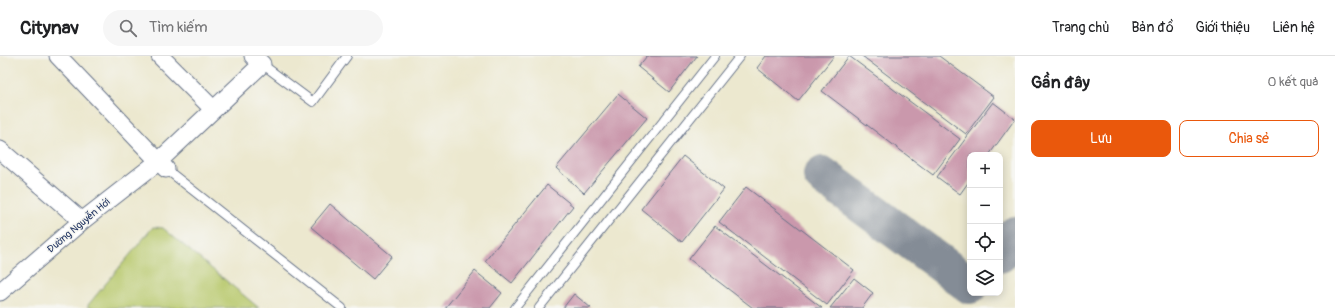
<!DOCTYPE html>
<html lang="vi">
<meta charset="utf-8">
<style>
body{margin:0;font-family:Pangolin,sans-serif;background:#f6f6f6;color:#202124}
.controls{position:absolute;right:12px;bottom:12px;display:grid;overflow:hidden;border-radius:8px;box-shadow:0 2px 10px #0003}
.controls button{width:36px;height:36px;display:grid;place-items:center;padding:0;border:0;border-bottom:1px solid #e0e0e0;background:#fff;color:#202124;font:20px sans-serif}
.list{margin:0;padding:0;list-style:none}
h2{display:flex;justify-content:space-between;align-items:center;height:52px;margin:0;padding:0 16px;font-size:17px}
h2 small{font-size:13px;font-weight:400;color:#757577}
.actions{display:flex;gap:8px;padding:12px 16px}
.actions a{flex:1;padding:9px 0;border:1px solid #ea580c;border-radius:8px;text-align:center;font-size:14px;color:#ea580c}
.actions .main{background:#ea580c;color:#fff}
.icon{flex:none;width:22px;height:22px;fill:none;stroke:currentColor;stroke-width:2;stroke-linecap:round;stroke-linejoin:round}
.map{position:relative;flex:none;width:1015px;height:252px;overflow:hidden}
header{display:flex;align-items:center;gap:24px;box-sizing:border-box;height:56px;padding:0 20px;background:#fff;border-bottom:1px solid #e0e0e0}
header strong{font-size:19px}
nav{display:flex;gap:22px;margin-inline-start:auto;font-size:14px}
.search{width:280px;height:36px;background:#f6f6f6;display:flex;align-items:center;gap:10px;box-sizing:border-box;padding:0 14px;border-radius:22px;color:#757577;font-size:15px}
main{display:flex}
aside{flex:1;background:#fff}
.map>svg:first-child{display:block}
.green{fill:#b7c86b;stroke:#697c64}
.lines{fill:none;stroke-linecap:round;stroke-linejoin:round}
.taxiway{stroke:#848c96;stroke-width:38}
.building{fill:#ca98ac}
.lane-casing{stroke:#647086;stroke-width:10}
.street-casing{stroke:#647086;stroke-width:19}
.lane{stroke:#fff;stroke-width:8}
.street{stroke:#fff;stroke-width:17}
.labels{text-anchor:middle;stroke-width:3;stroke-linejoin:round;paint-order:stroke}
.street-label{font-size:10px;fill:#1b2f5e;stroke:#f6f6f2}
</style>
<header>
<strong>Citynav</strong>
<div class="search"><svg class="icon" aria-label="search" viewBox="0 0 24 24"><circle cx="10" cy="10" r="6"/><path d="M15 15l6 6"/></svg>Tìm kiếm</div>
<nav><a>Trang chủ</a><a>Bản đồ</a><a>Giới thiệu</a><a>Liên hệ</a></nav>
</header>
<main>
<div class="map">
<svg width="1015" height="252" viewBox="0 0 1015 252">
<rect width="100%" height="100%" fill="#f6f6f2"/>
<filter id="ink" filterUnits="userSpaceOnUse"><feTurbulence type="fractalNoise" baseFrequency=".025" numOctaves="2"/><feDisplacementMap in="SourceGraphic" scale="8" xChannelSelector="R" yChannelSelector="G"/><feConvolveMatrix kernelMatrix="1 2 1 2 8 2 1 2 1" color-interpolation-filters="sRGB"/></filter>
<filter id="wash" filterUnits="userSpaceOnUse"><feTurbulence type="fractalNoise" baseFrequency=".012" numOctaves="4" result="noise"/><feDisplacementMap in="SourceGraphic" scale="16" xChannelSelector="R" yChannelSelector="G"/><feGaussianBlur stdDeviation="0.9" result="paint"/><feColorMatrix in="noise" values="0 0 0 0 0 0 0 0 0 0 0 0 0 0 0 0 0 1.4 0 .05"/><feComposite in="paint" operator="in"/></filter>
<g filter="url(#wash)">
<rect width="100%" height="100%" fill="#ece8cf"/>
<path class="green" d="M153 171 163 172 259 252H88V249Z"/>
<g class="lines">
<path class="taxiway" d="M822 119 970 229
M1000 198 1015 179"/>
</g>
<g id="blocks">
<path class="building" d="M647 0H697L669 36 638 11Z
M766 0H834L798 45 757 12Z
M849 0 960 83 933 119 822 35Z
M862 0H939L994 41 966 78Z
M618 38 647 62 584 137 556 112Z
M993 46 1015 63 989 99H970V124L960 138 937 121Z
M683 100 724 133 682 186 641 153Z
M547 129 573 150 512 227 485 205Z
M746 131 854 214 827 249 719 166Z
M330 148 392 200 373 223 311 171Z
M715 170 822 252H753L689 203Z
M475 215 502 237 490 252H445Z
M854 222 873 237 862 252H830Z
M574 238 591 252H563Z"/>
</g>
</g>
<g filter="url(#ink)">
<use href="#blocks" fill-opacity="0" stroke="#647086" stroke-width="1"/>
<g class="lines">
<defs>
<path id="lane" d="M262 8 313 46 347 0
M166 113 342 252
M515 252 715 0
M539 252 740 0"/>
<path id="street" d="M58 0 166 113
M160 0 213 53
M0 94 82 165
M0 236 82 165 159 105 262 8 253 0"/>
</defs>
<use href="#lane" class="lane-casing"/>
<use href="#street" class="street-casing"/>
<use href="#lane" class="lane"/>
<use href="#street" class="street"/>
</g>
</g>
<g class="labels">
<g class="street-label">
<text transform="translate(78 169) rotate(-40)" y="4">Đường Nguyễn Hới</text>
</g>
</g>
</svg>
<div class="controls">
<button>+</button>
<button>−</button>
<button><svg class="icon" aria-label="locate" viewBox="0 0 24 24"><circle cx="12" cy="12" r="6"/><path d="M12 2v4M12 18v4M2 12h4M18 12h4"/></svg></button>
<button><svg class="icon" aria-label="layers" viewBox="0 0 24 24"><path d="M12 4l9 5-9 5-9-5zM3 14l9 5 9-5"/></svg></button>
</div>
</div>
<aside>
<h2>Gần đây<small>0 kết quả</small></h2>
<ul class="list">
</ul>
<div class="actions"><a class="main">Lưu</a><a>Chia sẻ</a></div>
</aside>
</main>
